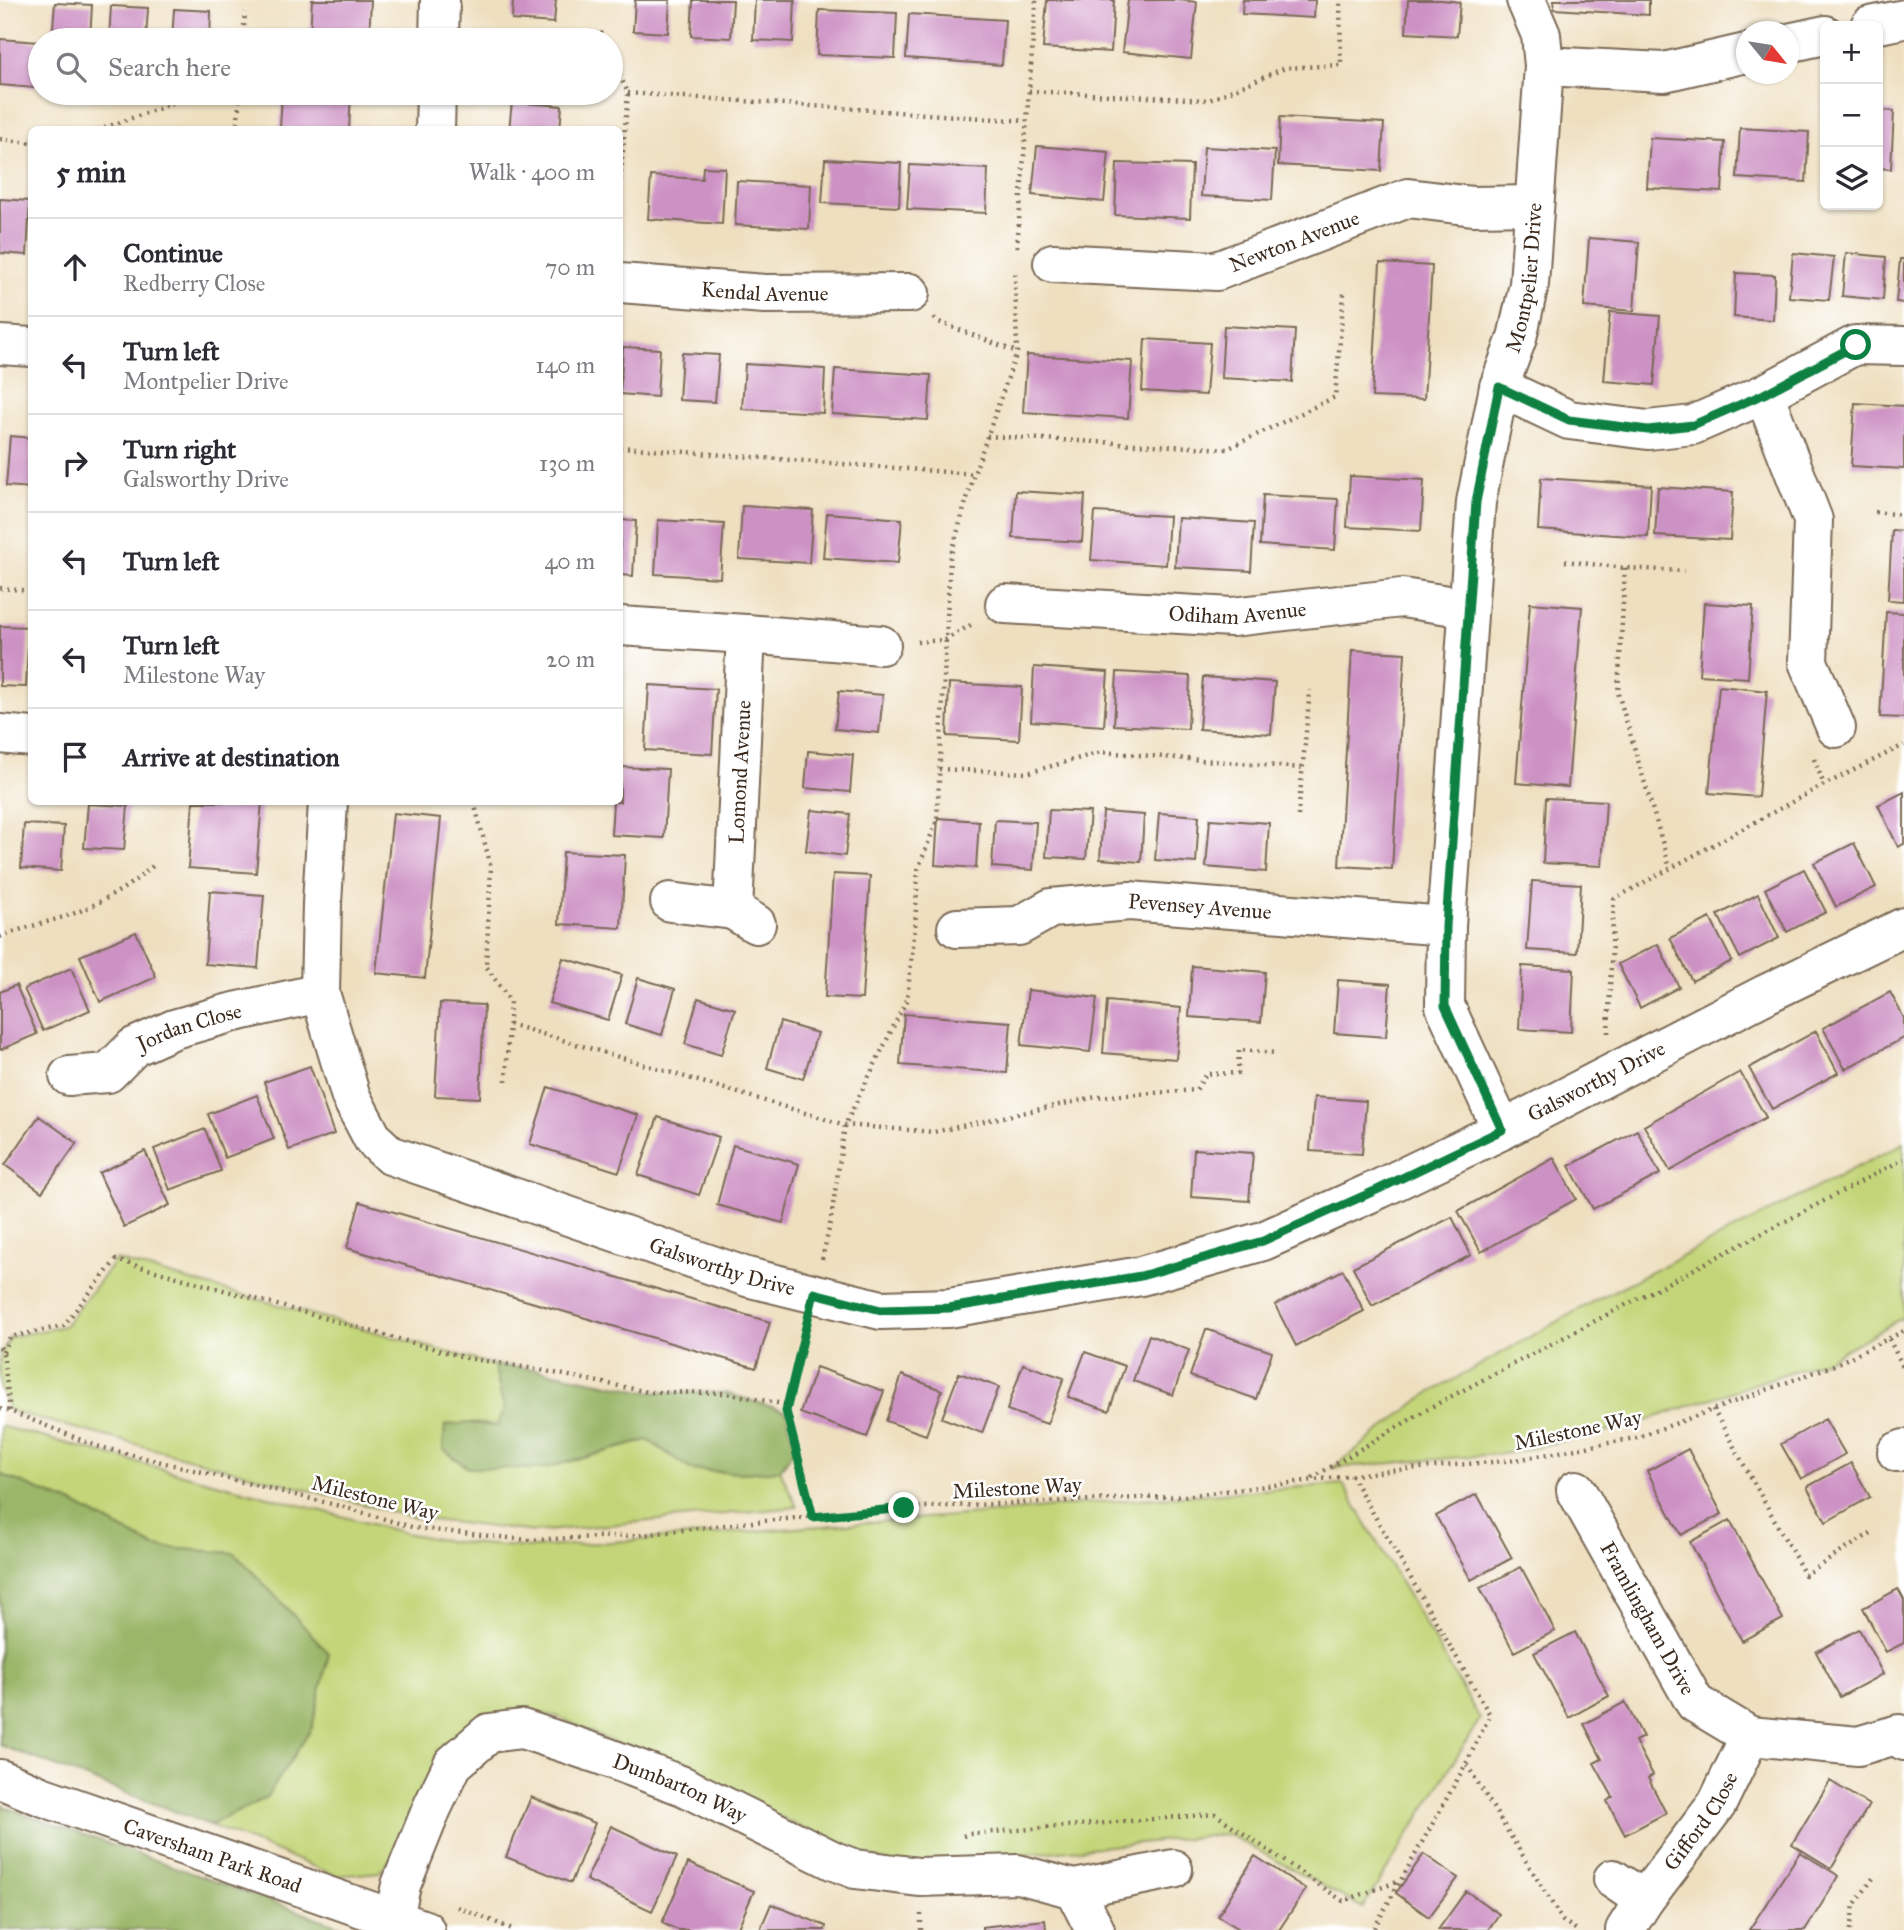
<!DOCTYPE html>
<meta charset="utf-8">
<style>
body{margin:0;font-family:"IM FELL Great Primer",serif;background:#f7f7f7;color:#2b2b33}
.controls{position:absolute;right:21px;top:21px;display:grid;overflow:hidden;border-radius:10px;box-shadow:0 2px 5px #0004}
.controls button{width:63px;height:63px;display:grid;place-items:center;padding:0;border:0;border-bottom:2px solid #e1e1e2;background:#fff;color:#2b2b33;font:35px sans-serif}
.compass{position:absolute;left:1736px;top:21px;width:63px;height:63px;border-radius:50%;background:#fff;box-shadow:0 2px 5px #0004;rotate:120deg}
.stop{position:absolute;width:21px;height:21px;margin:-16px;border:5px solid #0b8043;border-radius:50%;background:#fff}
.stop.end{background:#0b8043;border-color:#fff;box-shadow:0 2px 7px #0008}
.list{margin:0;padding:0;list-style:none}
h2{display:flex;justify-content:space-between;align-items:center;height:91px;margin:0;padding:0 28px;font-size:30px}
h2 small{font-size:23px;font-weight:400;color:#7c7c81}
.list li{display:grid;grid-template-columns:46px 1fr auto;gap:21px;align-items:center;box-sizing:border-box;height:98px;padding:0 28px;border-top:2px solid #e1e1e2}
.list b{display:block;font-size:26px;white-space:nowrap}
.list p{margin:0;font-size:23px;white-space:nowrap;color:#7c7c81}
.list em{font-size:23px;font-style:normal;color:#7c7c81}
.icon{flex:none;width:38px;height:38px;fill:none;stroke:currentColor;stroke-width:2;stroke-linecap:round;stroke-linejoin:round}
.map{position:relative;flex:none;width:1904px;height:1930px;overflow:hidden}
.search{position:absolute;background:#fff;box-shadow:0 2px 5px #0004;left:28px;top:28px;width:595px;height:77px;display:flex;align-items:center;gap:18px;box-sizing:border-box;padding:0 24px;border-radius:38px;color:#7c7c81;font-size:26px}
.panel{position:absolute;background:#fff;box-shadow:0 2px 5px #0004;left:28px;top:126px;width:595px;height:679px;border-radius:10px}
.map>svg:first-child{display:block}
.green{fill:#c3d578;stroke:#7f804b;stroke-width:2}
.forest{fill:#9ab668;stroke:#6a7043;stroke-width:2}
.building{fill:#cd92c4}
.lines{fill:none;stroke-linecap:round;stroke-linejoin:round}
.minor-casing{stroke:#7a6956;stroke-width:42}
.path{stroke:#7a6956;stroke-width:4.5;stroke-dasharray:2 5;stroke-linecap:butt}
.minor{stroke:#fff;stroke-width:38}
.route{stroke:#0b8043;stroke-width:9}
.labels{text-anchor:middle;stroke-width:5;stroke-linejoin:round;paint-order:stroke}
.street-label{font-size:21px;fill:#3b2a1e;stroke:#fff}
</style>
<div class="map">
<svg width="1904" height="1930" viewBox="0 0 1904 1930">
<rect width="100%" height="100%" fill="#fff"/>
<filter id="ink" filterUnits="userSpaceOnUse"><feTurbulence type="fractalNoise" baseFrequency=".0143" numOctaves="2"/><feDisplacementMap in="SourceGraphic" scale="14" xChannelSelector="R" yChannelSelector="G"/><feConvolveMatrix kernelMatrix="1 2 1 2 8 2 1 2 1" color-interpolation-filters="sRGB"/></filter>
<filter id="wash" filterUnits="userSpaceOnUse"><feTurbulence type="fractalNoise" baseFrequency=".00686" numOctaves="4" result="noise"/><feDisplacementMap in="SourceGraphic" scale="28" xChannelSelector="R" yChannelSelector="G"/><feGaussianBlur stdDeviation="1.57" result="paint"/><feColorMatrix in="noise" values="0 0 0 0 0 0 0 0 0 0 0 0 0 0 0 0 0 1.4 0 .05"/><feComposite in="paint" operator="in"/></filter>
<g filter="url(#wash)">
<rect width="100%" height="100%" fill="#eedfbf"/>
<path class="green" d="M1904 1143V1317L1826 1360 1629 1426 1510 1453 1333 1468 1423 1397 1594 1301Z
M116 1260 494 1365 504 1409 497 1426 470 1423 542 1469 648 1440 692 1470 743 1473 780 1470 797 1507 535 1532 415 1518 10 1411 0 1389V1351H3L10 1337 64 1326Z
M0 1426 405 1533 453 1542 533 1548 1005 1512 1101 1502 1343 1484 1480 1719 1363 1908 1228 1834 1030 1854 897 1865 851 1850 556 1716 524 1711 407 1838 380 1872 337 1876 210 1825 266 1798 235 1554 155 1547 78 1506 0 1474Z"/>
<path class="forest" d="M494 1365 535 1369 648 1392 726 1393 786 1411 795 1448 780 1470 743 1473 692 1470 648 1440 542 1469 468 1468 443 1449 445 1425 470 1423 497 1426 504 1408Z
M0 1474 78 1506 155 1547 235 1553 329 1653 312 1728 266 1798 210 1825 0 1745Z
M0 1805 351 1930H0Z"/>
<g id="blocks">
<path class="building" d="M312 0H371L369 39 310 35Z
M513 0H556L554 23 512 20Z
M635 0H670L668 33 633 31Z
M693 0H733L731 38 691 36Z
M755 0H795L793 42 753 40Z
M1047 0H1114L1111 52 1043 48Z
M1128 0H1178L1197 2 1191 59 1122 52Z
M1243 0H1315L1314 18 1242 14Z
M1408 0H1442L1460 2 1457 36 1406 33Z
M1554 0H1649V15L1554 9Z
M55 3 92 5 90 40H52Z
M111 6 148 8 146 40H109Z
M174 9 211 11 210 40H172Z
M819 10 897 13 895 58 817 55Z
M909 14 1005 20 1002 65 906 58Z
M0 39 38 42 35 88 0 85Z
M282 93H351L349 130 280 128Z
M512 102 562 106 560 130H509Z
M1878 110 1894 111 1891 169 1878 168Z
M1280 117 1384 123 1381 171 1278 165Z
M1740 128 1809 132 1806 182 1737 178Z
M1650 138 1725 142 1722 192 1647 188Z
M1037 146 1109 152 1104 202 1032 195Z
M1204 147 1275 151 1272 200 1201 196Z
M825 159 901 163 899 207 822 203Z
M1117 163 1192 165 1190 218 1115 215Z
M910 165 988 169 986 213 907 209Z
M703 167 725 168 722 224 648 219 651 176 702 179Z
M737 181 811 185 809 229 735 225Z
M0 199 30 201 27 255 0 253Z
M1589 238 1639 242 1634 311 1584 307Z
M1793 253 1834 257 1829 300 1789 297Z
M1846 253 1886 257 1883 300 1842 296Z
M1900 259H1904V303L1896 302Z
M1380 263 1432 266 1424 399 1372 397Z
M1736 273 1775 275 1773 320 1734 317Z
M1610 312 1660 316 1654 385 1604 381Z
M1224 326 1295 330 1292 382 1221 378Z
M1145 339 1210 343 1206 395 1142 391Z
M623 347 660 349 657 397 620 394Z
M682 353 719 355 715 402 679 400Z
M1027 355 1132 361 1128 418 1023 412Z
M745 364 825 369 823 413 742 409Z
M835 369 931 375 928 420 832 414Z
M1855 403 1904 406V469L1851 466Z
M10 436 32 438V488L6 486Z
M1350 476 1424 480 1421 531 1347 527Z
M1541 478 1651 485 1648 537 1538 530Z
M1658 487 1733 492 1730 540 1655 536Z
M1016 491 1085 495 1082 542 1013 538Z
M1263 495 1338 499 1335 550 1260 545Z
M742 506 813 510 809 563 739 559Z
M1095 512 1169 516 1166 565 1091 560Z
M827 513 902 519 898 563 823 558Z
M1178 518 1254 523 1251 571 1175 567Z
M620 520 636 521 633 576 620 575Z
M658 520 724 524 720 578 655 574Z
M1892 530 1904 531V601L1888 600Z
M1530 603 1582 607 1568 787 1516 783Z
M1704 603 1753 606 1748 678 1699 675Z
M1886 612 1904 613V718L1880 717Z
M0 626 29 627 26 687 0 686Z
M1352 650 1405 653 1392 869 1339 866Z
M1034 667 1108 672 1104 726 1031 721Z
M1117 672 1190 676 1188 729 1114 725Z
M1203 677 1275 682 1271 734 1199 729Z
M949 683 1022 687 1019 740 947 736Z
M649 685 716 689 712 754 645 750Z
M1719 686 1767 691 1758 797 1709 793Z
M839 691 883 695 879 733 835 729Z
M808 751 853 755 850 792 805 788Z
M620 767 668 769 664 838 611 835 613 802H620Z
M1904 792V844L1898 847 1878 805Z
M1546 798 1606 801 1602 866 1543 863Z
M193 802H262L256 873 188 868Z
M88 804 128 806 124 850 84 848Z
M811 810 850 814 845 856 806 851Z
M1049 810 1090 812 1086 859 1046 857Z
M1103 812 1144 815 1141 862 1100 859Z
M393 813 441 818 425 978 376 973Z
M1159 813 1199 816 1196 863 1155 860Z
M938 818 979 821 976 868 935 865Z
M1210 819 1269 823 1266 872 1206 867Z
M995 820 1036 822 1033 870 992 867Z
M24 824 64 826 61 871 21 868Z
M1854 843 1876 887 1836 907 1814 863Z
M563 852 625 855 621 928 559 924Z
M1804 869 1826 912 1787 932 1765 889Z
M833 874 870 876 862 999 825 997Z
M1532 881 1581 884 1577 953 1527 950Z
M210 891 264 895 258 968 205 964Z
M1758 894 1779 938 1740 958 1718 915Z
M1710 918 1732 961 1692 981 1670 938Z
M136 932 156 977 100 1002 80 956Z
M1658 944 1679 987 1640 1008 1618 964Z
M563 958 622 975 608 1020 549 1003Z
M1192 966 1265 972 1261 1022 1189 1017Z
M1522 966 1574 969 1571 1032 1519 1029Z
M71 968 90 1010 43 1031 24 989Z
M638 978 675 989 662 1035 625 1024Z
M1338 980 1390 984 1386 1037 1334 1033Z
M16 985 37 1034 0 1050V992Z
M1028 990 1097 998 1090 1052 1021 1045Z
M1890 992 1904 1018V1038L1845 1069 1823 1028Z
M698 998 735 1009 721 1055 685 1044Z
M1107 1001 1181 1008 1176 1059 1103 1053Z
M440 1003 484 1005 480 1098 435 1096Z
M904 1014 1011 1022 1007 1073 900 1065Z
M780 1022 817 1033 803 1079 767 1068Z
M1816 1031 1838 1073 1772 1109 1749 1068Z
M310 1066 334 1134 289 1150 264 1082Z
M1740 1072 1766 1117 1670 1171 1644 1126Z
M548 1087 638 1115 619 1172 530 1144Z
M257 1095 274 1139 225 1158 208 1114Z
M1314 1097 1366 1101 1362 1154 1310 1151Z
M39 1116 77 1143 42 1192 5 1165Z
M658 1117 719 1137 699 1195 638 1175Z
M205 1129 221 1171 170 1190 154 1149Z
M1637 1130 1660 1174 1593 1209 1569 1166Z
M733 1145 799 1164 783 1223 717 1205Z
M1194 1149 1253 1153 1249 1201 1191 1197Z
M145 1151 170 1205 124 1227 99 1173Z
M1554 1158 1576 1199 1481 1252 1458 1211Z
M360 1202 770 1322 756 1368 347 1248Z
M1452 1217 1471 1255 1372 1306 1353 1267Z
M1343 1270 1364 1311 1296 1346 1275 1305Z
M1206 1329 1272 1352 1256 1399 1190 1376Z
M1149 1335 1189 1350 1173 1395 1133 1381Z
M1085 1352 1125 1366 1109 1411 1068 1397Z
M1023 1364 1064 1378 1047 1424 1007 1410Z
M816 1367 884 1391 867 1437 800 1413Z
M959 1373 999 1387 982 1433 942 1418Z
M902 1375 942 1390 926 1435 886 1421Z
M1825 1419 1845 1454 1801 1479 1781 1444Z
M1688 1449 1722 1514 1681 1535 1647 1471Z
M1851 1463 1870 1497 1826 1522 1807 1487Z
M1477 1494 1512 1558 1471 1580 1436 1516Z
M1730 1520 1783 1619 1742 1641 1690 1542Z
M1521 1567 1555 1631 1514 1652 1480 1588Z
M1898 1589 1904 1600V1643L1886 1652 1863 1608Z
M1859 1629 1883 1674 1840 1697 1816 1652Z
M1575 1632 1609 1696 1569 1718 1534 1653Z
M1625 1702 1643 1737 1635 1741 1653 1775 1648 1778 1666 1813 1625 1835 1607 1801 1613 1797 1594 1763 1602 1759 1584 1724Z
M1830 1781 1869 1805 1831 1868 1792 1844Z
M531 1797 595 1823 571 1883 506 1857Z
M611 1826 677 1857 652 1911 586 1880Z
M1800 1852 1839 1876 1821 1905 1805 1930H1749Z
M1424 1854 1458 1878 1429 1917 1396 1893Z
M1255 1856 1306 1889 1279 1930H1241L1218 1916Z
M688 1863 754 1891 737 1930H678L662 1923Z
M1466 1891 1499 1914 1488 1930H1438Z
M771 1904 826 1926 825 1930H760Z
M1045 1920 1046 1930H982V1927Z"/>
</g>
</g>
<g filter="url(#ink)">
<use href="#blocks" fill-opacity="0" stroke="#7a6956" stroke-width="2"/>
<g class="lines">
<defs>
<g id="minor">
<path d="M1870 26 1904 19"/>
<path d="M439 40 440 0"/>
<path d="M1788 43 1825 35"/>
<path d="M1544 66 1664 72 1746 53"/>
<path d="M435 130 436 93"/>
<path id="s1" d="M1053 263 1217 271 1408 198 1473 206 1533 205"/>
<path id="s2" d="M620 283 765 294 910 293"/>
<path d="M0 345 32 347"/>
<path d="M1499 387 1569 420 1648 430 1693 425 1764 394 1855 345 1904 346"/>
<path d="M1764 394 1813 520 1808 662 1836 728"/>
<path id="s3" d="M1005 604 1232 617 1402 598 1468 608"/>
<path d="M620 626 746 634 881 645"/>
<path d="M746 634 733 910 756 924"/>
<path d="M0 734 32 737"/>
<path id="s4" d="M328 802 322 903 320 993 351 1097 373 1139 390 1155 747 1277 881 1310 949 1308 1141 1276 1263 1241 1379 1189 1502 1130 1766 994 1904 927"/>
<path d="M670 902 733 910"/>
<path id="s5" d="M957 928 1019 926 1051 908 1129 901 1446 926"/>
<path id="s6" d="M69 1076 108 1073 134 1047 174 1029 230 1013 320 993"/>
<path id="s7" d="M1502 1130 1445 1006 1446 926 1476 502 1499 387 1517 338 1529 284 1544 66 1541 35 1526 0"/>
<path d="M1897 1452 1904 1449"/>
<path id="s8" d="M1576 1490 1695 1703 1750 1736 1858 1746 1899 1734 1904 1741"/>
<path id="s9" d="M0 1779 41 1796 425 1930"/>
<path d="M1613 1879 1644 1900"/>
<path d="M1074 1889 1095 1930"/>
<path id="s10" d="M394 1918 401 1885 432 1808 453 1764 489 1733 522 1729 601 1755 683 1786 834 1861 855 1869 919 1877 1018 1874 1074 1889 1173 1869"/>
<path id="s11" d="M1625 1930 1644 1900 1717 1804 1750 1736"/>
</g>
</defs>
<use href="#minor" class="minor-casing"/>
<path class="path" d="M600 32 604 40
M243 40 245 12
M611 56 628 93 620 185
M1029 91 1209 100 1285 68 1341 65 1340 0
M628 93 1026 121
M98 130 203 93
M237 130 240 93
M0 139 32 143
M1017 247 1036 0
M934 318 939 322 1017 352
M987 436 1227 449 1335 397 1344 293
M620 447 974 474
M1875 512 1904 515
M1565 561 1625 568 1684 571
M1625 568 1618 693 1670 868
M0 588 32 591
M917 642 945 640 974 623
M1814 759 1824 785
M939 769 1027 773 1101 752 1302 768
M474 802 491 867 486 966 510 1001 506 1081
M1298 816 1310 690
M0 937C28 925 59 921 87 908 113 896 134 883 155 864
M509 1024 845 1125 934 1132 1096 1097 1196 1090 1206 1074 1238 1073 1239 1050 1277 1053
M1608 1033 1614 899 1814 790 1904 745
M822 1259 830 1225 845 1125 907 999 915 928 918 869 937 820 950 558 974 474 1017 352 1015 273
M805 1328 786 1411 813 1516
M1889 1339 1904 1369
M0 1347 3 1352 10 1411
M3 1352 10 1337 63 1326 116 1260 467 1358 535 1369 648 1392 726 1393 788 1405
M0 1409 10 1411 96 1446 344 1507 415 1528 527 1540 642 1535 742 1523 904 1508 1185 1496 1395 1470 1516 1460 1636 1438 1834 1365 1904 1331
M1713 1409 1805 1575 1871 1533
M1351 1475 1490 1715 1466 1764 1373 1930
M1312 1478 1431 1407 1904 1159
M1467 1765 1563 1921 1577 1930
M963 1836 969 1834 1215 1814 1343 1901 1400 1881
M457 1907 515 1930
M921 1914V1930
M1850 1930 1854 1905 1874 1877"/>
<use href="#minor" class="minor"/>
</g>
</g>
<g class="lines" filter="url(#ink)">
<path class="route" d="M904 1508 813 1517 786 1411 814 1293 881 1310 949 1308 1141 1276 1263 1241 1379 1189 1502 1130 1445 1006 1446 926 1476 502 1499 387 1569 420 1648 430 1693 425 1764 394 1856 345"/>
</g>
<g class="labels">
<g class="street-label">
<text dy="7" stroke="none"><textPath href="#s1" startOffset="247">Newton Avenue</textPath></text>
<text dy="7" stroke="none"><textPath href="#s7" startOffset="872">Montpelier Drive</textPath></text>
<text dy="7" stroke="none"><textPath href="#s2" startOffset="145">Kendal Avenue</textPath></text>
<text dy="7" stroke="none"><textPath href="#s3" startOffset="233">Odiham Avenue</textPath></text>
<text transform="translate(740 772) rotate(-87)" y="7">Lomond Avenue</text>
<text dy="7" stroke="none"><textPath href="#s5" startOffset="248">Pevensey Avenue</textPath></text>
<text dy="7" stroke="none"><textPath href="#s6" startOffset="135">Jordan Close</textPath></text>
<text dy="7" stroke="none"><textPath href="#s4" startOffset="1645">Galsworthy Drive</textPath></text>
<text dy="7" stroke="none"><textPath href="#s4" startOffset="721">Galsworthy Drive</textPath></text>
<text transform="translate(1578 1430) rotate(-12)" y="7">Milestone Way</text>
<text transform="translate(1017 1488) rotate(-3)" y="7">Milestone Way</text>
<text transform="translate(375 1498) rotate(14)" y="7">Milestone Way</text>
<text dy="7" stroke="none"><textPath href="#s8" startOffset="147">Framlingham Drive</textPath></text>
<text dy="7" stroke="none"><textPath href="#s10" startOffset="415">Dumbarton Way</textPath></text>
<text dy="7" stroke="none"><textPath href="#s11" startOffset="133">Gifford Close</textPath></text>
<text dy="7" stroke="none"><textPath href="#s9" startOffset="226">Caversham Park Road</textPath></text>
</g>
</g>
</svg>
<div class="controls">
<button>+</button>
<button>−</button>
<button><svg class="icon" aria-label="layers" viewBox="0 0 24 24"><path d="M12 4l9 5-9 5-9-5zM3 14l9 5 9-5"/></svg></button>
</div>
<svg class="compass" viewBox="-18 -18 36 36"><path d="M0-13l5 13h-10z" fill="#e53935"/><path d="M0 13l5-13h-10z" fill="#7c7c81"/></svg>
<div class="stop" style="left:1856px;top:345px"></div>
<div class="stop end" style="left:904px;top:1508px"></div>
<div class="search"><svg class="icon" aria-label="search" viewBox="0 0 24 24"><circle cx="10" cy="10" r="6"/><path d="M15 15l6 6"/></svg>Search here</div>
<section class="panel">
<h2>5 min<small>Walk · 400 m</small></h2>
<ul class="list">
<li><svg class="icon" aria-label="ahead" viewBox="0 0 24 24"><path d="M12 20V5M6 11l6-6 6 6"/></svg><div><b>Continue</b><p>Redberry Close</p></div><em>70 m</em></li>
<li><svg class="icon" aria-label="left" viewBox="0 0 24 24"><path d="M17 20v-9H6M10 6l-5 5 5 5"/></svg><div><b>Turn left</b><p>Montpelier Drive</p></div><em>140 m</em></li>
<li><svg class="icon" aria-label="right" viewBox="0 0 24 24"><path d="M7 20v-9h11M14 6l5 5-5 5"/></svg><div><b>Turn right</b><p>Galsworthy Drive</p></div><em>130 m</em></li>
<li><svg class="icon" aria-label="left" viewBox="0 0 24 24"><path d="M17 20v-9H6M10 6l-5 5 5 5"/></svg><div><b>Turn left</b></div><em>40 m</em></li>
<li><svg class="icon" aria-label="left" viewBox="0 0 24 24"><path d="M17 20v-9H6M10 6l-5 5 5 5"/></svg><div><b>Turn left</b><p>Milestone Way</p></div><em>20 m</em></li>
<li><svg class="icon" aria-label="arrive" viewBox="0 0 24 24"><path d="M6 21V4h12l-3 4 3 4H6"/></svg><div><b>Arrive at destination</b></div></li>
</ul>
</section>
</div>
